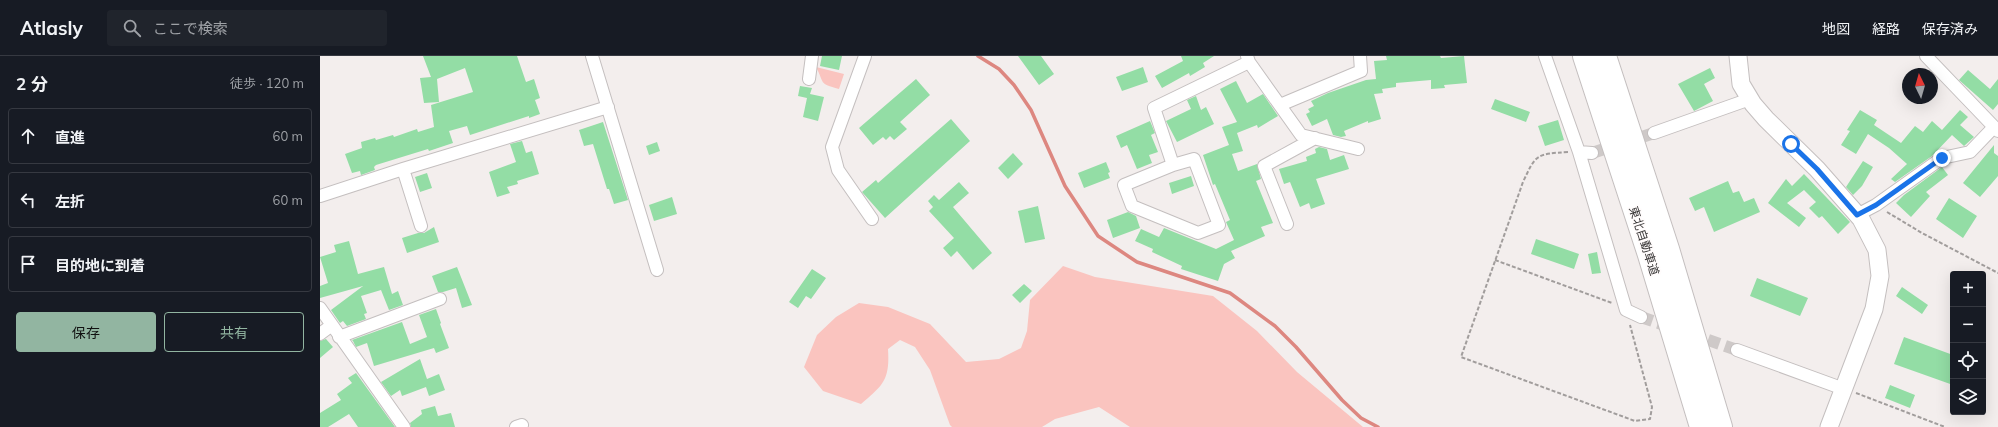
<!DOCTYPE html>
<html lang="ja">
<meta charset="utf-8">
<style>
body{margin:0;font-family:Mulish,"Noto Sans JP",sans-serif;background:#20242c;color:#f1f3f6}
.controls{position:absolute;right:12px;bottom:12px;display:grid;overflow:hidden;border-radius:4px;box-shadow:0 4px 16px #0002}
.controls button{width:36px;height:36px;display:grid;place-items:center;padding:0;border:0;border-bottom:1px solid #363941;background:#171b24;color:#f1f3f6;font:20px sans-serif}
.compass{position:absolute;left:1582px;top:12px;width:36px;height:36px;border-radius:50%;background:#171b24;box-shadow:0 4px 16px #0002;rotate:355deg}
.stop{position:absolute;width:12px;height:12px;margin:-9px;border:3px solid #1a73e8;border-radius:50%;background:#fff}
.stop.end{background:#1a73e8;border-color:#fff;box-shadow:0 1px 4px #0008}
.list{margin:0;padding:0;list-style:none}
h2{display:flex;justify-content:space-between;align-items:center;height:52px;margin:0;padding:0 16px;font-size:17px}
h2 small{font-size:13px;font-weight:400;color:#9ea1a6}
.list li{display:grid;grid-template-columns:26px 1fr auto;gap:12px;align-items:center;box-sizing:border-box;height:56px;margin:0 8px 8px;padding:0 8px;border:1px solid #363941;border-radius:4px}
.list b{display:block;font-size:15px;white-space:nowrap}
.list em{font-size:13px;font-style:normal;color:#9ea1a6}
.actions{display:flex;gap:8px;padding:12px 16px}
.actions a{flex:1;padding:9px 0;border:1px solid #92b5a1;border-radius:4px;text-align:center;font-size:14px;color:#92b5a1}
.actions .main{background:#92b5a1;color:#111}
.icon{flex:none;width:22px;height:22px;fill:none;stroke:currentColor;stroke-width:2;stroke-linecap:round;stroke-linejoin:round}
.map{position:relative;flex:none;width:1678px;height:371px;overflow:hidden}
header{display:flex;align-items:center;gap:24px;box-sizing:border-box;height:56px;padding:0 20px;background:#171b24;border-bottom:1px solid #363941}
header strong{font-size:19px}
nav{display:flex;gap:22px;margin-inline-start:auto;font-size:14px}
.search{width:280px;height:36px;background:#20242c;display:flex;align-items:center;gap:10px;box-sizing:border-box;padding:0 14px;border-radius:4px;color:#9ea1a6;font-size:15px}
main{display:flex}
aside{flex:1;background:#171b24}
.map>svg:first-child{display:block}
.green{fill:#fac4bf}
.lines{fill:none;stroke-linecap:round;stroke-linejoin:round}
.stream{stroke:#dd8780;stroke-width:3.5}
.building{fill:#93dda5}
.street-tunnel{stroke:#cec9c8;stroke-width:12;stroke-dasharray:12 6;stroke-linecap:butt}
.street-casing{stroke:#c4bfbf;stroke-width:14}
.secondary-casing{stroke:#c4bfbf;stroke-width:19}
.highway-casing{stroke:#c4bfbf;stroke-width:24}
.path{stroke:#a19d9c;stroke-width:2;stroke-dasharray:4 2;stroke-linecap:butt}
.street{stroke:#fff;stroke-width:12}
.secondary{stroke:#fff;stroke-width:17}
.highway{stroke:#fff;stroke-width:22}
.route{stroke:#1a73e8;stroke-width:5}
.labels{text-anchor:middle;stroke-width:3.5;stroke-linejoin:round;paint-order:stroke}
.street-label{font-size:12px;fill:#383636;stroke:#fffcfc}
</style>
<header>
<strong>Atlasly</strong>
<div class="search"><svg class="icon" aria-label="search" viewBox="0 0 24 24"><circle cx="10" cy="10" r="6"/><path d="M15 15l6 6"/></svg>ここで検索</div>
<nav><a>地図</a><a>経路</a><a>保存済み</a></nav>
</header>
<main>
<aside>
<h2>2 分<small>徒歩 · 120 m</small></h2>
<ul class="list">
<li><svg class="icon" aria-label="ahead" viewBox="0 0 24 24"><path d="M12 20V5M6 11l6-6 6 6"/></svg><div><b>直進</b></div><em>60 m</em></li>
<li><svg class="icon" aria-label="left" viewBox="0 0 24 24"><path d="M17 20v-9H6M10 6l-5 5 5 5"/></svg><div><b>左折</b></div><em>60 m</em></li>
<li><svg class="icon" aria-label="arrive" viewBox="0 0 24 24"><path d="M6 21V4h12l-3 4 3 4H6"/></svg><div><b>目的地に到着</b></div></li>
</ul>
<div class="actions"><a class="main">保存</a><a>共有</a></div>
</aside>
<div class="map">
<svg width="1678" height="371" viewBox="0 0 1678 371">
<rect width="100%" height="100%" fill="#f3eeed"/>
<path class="green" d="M496 11 524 18 519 33C498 27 505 28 496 11Z
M743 210 775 221 893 240 937 275 977 316 1043 371H810L779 351 735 363 722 371H632L630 369 610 314 595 291 580 284 568 293C570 324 563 329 541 348L503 335 484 311 497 279 516 261 539 247 568 251 610 268 646 306 679 303 701 292 707 275 710 244Z"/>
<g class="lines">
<path class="stream" d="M658 0 679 13 694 29 711 54 745 130 778 180 817 206 910 237 955 270 976 291 1022 344 1041 362 1058 371"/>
</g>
<path class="building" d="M103 0H197L206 26 214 23 220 42 215 44 220 58 209 62V60L150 79 147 70 129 75 133 87 109 95 108 93 56 109 54 111 55 114 41 119 40 115 32 117 25 98 42 92 41 86 55 82 56 84 73 79 74 81 97 73 98 76 114 71 111 49 153 36 145 12 117 23 119 46 104 47 100 22 111 21Z
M502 0H522L519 14 500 10Z
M698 0H721L734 18 719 29Z
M861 0H894L883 7 885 11 870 20 869 17 842 32 835 20 863 5Z
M1066 0H1120L1121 2 1144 0 1147 27 1124 29 1125 32 1111 33V24L1076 27V31L1062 33 1063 37 1054 38 1061 63 1048 67V65L1024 75 1026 80 1021 81 1013 79 1007 63 992 70 986 58 990 56 988 53 994 50 991 45 1008 37 1046 24 1056 23 1054 5 1067 4Z
M823 11 828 26 802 35 796 21Z
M1390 12 1395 22 1384 28 1393 45 1374 55 1358 28Z
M1648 14 1670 33 1678 23V48L1673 54 1639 24Z
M596 23 610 39 580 66 587 73 574 84 570 80 566 84 563 81 553 89 539 72Z
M916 25 927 47 943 38 958 60 938 72 937 69 917 77 923 95 912 98 918 115 937 108 941 123 936 125 953 167 941 171 945 180 911 195 915 202 904 208 898 225 861 213 862 210 832 196 833 193 815 185 821 173 839 181 844 172 896 193 914 184 906 166 910 164 895 128 893 129 883 99 909 89 902 71 917 66 900 33Z
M480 30 492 32 490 38 504 41 498 65 483 61 487 42 478 40Z
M876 40 881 54 886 51 894 68 857 86 846 65 871 53 867 44Z
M1175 43 1210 56 1206 66 1171 53Z
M1540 54 1557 64 1554 69 1581 87 1595 70 1603 76 1612 65 1622 74 1640 54 1648 61 1640 69 1654 81 1644 90 1632 79 1612 100 1575 126 1571 123 1587 108 1569 92 1548 78 1536 98 1521 89 1530 75 1527 74Z
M631 63 650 85 565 162 542 136 556 124 558 127Z
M1238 64 1244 84 1225 90 1218 70Z
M830 65 835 77 831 79 838 96 829 99 832 107 817 113 807 89 801 92 796 80Z
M283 66 308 144 294 148 289 133H287L273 88 264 90 259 74Z
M202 85 206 97 212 95 219 118 197 125 198 128 187 131 190 137 177 141 169 116 196 106 190 88Z
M337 86 340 95 329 99 326 90Z
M1674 89V97L1678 100V120L1660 141 1643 127Z
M999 91 1007 93 1010 104 1024 99 1029 113 996 123 1005 148 991 153 989 147 980 151 970 126 964 128 959 113 987 105 986 101 996 97 995 93Z
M693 97 703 108 688 123 678 112Z
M1543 105 1553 111 1542 130 1533 139 1526 131Z
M786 106 790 116 788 117 790 122 764 132 758 117Z
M1622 111 1628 119 1606 136 1610 140 1591 161 1576 147 1584 139Z
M107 117 112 132 100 136 95 121Z
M1484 118 1530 166 1518 178 1502 160 1499 162 1489 152 1496 146 1484 134 1467 147 1486 162 1479 171 1448 147 1466 123 1472 130Z
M871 120 874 130 852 138 849 127Z
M1408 125 1413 137 1419 135 1424 146 1434 142 1440 156 1394 176 1384 151 1375 155 1369 142Z
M639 126 649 137 633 151 672 197 653 214 637 195 631 201 623 192 634 182 609 155 613 151 608 145 614 139 619 144Z
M352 141 357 158 334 165 329 149Z
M1629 142 1657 160 1643 182 1616 163Z
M718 150 725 183 705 187 698 155Z
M808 156 816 160 820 172 793 182 787 164Z
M114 171 119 186 87 197 82 182 98 177H104Z
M1216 183 1259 198 1254 213 1211 198Z
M29 185 38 218 64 211 72 238 78 235 83 249 69 254 61 234 41 240 47 257 44 258 46 263 27 270 23 265 20 267 11 254 43 230 0 242V230L8 227 0 201 16 196 14 189Z
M1277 196 1281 217 1272 218 1268 198Z
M137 211 152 249 142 252 136 232 123 236H118L112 220Z
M492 213 506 222 491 243 486 240 478 252 469 246Z
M1437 222 1488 242 1480 260 1430 240Z
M704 228 712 235 700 247 692 239Z
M1582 231 1608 249 1602 258 1576 240Z
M116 253 121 267 120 268 129 292 116 297 114 292 54 310 47 287 36 291 33 285 32 284 82 266 90 288 107 281 99 259Z
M1584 281 1633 299V329L1574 308Z
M6 283 13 291 0 302V285Z
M100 303 107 323 119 318 125 334 109 340 106 331 82 340 80 334 71 340 61 326Z
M36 317 75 371H38L29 358 8 371H0V357L21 344 17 338 32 327 28 322Z
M1570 329 1595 339 1590 352 1565 342Z
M115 350 118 360 131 357 135 371H91L90 367 102 358 101 354Z"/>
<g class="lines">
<path class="street-tunnel" d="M1272 97 1334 77
M1321 261 1353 272
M1371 278 1417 294"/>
<defs>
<path id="street" d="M272 0 337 214
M545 0 512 91 518 114 552 163
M927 0 929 6 981 79 1038 93
M1225 0 1259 96 1306 254 1321 261
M1606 0 1678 75
M489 23 492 0
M960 49 1041 15 1040 0
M1334 77 1430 43
M1259 96 1272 97
M853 109 804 129 812 150 878 177 899 169 874 103 853 109 834 52 929 6
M83 113 101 170
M0 140 83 113 288 51
M1537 159 1556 149 1622 102 1650 96 1674 71
M967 168 944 110 995 82
M0 252 84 371
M0 278 12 269
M19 281 120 243
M1417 294 1524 333
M196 371 202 369"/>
<path id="secondary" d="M1418 0 1421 28 1433 48 1446 63 1497 113 1541 163 1557 194 1560 220 1554 253 1509 371"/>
<path id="highway" d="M1264 0 1329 199 1381 371
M1285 0 1348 193 1401 371"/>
</defs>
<use href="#street" class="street-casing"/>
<use href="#secondary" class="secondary-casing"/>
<use href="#highway" class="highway-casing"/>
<path class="path" d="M1248 96C1216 98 1216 98 1203 126L1141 301 1315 365 1330 363 1332 351 1310 269
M1567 156 1602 177 1678 217
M1175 204 1292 247
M1536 337 1625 371"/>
<use href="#street" class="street"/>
<use href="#secondary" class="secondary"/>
<use href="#highway" class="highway"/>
</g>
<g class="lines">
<path class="route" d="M1471 88 1497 113 1537 159 1556 149 1622 102"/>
</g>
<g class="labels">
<g class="street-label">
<text transform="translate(1324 185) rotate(72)" y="4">東北自動車道</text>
</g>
</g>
</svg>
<div class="controls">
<button>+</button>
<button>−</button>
<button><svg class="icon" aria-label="locate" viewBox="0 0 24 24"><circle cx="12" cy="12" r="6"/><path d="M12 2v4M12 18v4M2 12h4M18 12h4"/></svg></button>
<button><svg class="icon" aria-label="layers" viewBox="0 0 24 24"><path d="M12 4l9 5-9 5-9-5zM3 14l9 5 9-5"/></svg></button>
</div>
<svg class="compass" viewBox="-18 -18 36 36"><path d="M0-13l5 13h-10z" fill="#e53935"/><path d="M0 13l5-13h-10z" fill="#9ea1a6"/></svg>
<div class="stop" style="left:1471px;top:88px"></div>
<div class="stop end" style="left:1622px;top:102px"></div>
</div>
</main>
